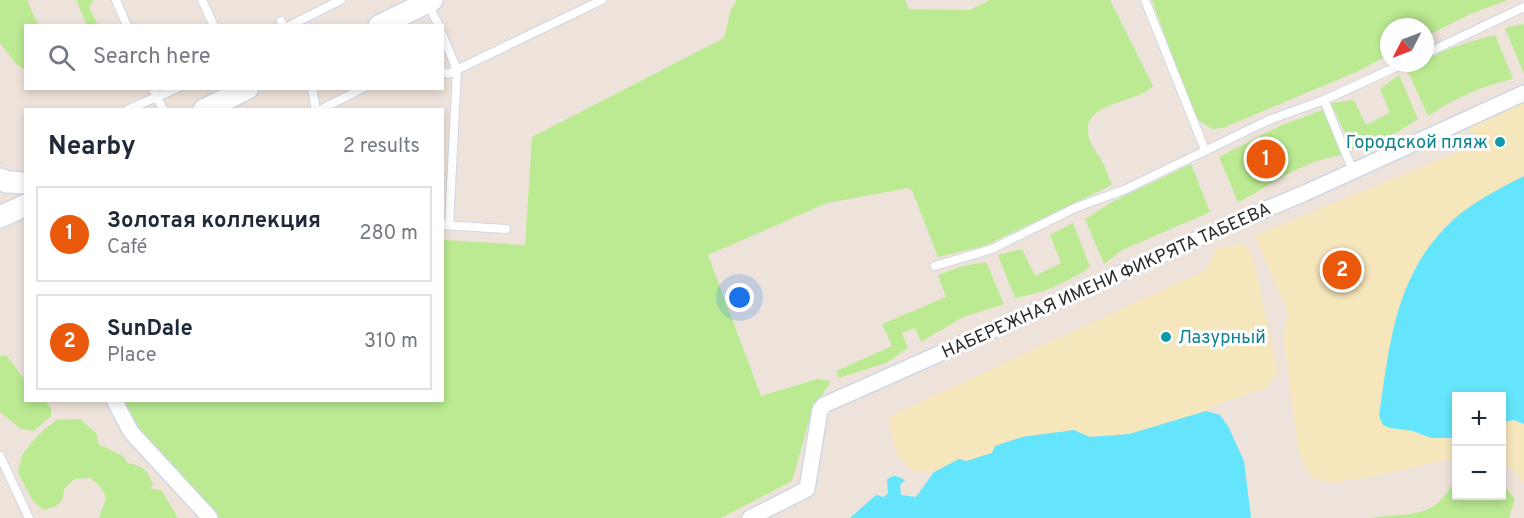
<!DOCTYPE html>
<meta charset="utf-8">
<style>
body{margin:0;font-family:Overpass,sans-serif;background:#f2f2f3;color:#1f2937}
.controls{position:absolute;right:18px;bottom:18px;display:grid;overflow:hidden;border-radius:0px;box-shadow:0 3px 9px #0003}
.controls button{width:54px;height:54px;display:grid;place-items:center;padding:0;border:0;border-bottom:2px solid #e0e1e3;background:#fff;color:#1f2937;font:30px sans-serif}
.compass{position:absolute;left:1380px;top:18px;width:54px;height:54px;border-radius:50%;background:#fff;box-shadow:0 3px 9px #0003;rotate:228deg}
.you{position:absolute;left:740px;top:298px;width:21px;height:21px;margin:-15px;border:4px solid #fff;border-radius:50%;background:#1a73e8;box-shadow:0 0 0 9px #1a73e833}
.badge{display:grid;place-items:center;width:39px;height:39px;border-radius:50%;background:#ea580c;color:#fff;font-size:20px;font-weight:700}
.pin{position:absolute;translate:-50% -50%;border:3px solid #fff;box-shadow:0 2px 6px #0006}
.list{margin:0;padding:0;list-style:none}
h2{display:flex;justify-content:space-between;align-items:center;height:78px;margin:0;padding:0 24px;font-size:26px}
h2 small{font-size:20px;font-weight:400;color:#747a83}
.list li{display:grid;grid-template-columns:39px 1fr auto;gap:18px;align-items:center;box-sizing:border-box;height:96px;margin:0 12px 12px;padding:0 12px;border:2px solid #e0e1e3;border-radius:0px}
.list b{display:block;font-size:22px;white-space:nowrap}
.list p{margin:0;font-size:20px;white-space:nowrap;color:#747a83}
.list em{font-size:20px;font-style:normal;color:#747a83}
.icon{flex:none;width:33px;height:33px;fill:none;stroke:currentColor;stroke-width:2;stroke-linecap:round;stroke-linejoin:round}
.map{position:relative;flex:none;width:1524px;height:518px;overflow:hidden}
.search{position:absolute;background:#fff;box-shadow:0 3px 9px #0003;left:24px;top:24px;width:420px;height:66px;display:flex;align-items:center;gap:15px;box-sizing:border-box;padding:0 21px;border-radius:0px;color:#747a83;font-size:22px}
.panel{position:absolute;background:#fff;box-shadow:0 3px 9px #0003;left:24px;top:108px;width:420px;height:294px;border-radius:0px}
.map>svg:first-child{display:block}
.green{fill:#bbea92}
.sand{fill:#f6e6bb}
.water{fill:#64e5fb}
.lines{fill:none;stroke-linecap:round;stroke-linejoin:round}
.lane-casing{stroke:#d0d7e5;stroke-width:10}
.street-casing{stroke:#d0d7e5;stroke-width:18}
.secondary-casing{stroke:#d0d7e5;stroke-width:24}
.lane{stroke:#fff;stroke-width:8}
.street{stroke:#fff;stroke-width:15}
.secondary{stroke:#fff;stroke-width:21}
.culture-dot{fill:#0f9aa8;stroke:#fff;stroke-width:2}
.labels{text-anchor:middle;stroke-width:6;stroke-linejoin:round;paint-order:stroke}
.culture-label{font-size:18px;fill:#0d838f;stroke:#fff;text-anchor:end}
.street-label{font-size:18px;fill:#2b2b2b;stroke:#fff}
</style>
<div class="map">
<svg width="1524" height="518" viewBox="0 0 1524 518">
<rect width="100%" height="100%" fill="#eee3db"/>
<path class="green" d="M0 0H27L38 25 26 26 25 70 16 64 0 43Z
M76 0H94L89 7 98 25H87Z
M737 0H905L909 9 970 10 990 0H1110L1153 86C1136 105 1079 100 1089 138 1091 146 1099 155 1103 163 1106 170 1109 178 1112 185L984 246 938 257 912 190 908 188 827 203 708 255 761 396 817 379 831 381 812 411 792 481 721 518H219L137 428 121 401 442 400 443 240 525 245 532 137 724 38 731 9Z
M1152 0H1508L1470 14 1425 37V27H1389V55L1356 72 1223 128 1212 129 1195 118Z
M1524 24V74L1505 28Z
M1495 35 1513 79C1481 86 1455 98 1428 116L1408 72 1422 63H1425V61C1446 47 1471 42 1495 35Z
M1399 75 1418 119 1396 133 1352 149 1331 103 1354 100 1366 125 1390 113 1380 89Z
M1325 109 1345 155C1305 158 1272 185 1238 202L1219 157 1280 126Z
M1191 164 1210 212 1122 250 1104 264 1085 219 1112 202Z
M1073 223 1090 267C1066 283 1044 293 1015 298L998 255 1022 249 1035 276 1061 263 1050 235Z
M986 262 1004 304 963 317 921 342 915 328 902 333 908 348 886 363 839 378 836 371 892 346 882 324 946 297 938 275 963 266Z
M6 355 25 380 26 400 45 401 51 408V416L34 431 21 429 0 412V356Z
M80 419 97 434 98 444 123 456 127 463C141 465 148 470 153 484L151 489 161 490 178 518H99L106 498 101 487 90 478 74 479 64 489 62 501 54 507 43 510 33 501 18 473 22 455 38 435 56 420Z
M1456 479V496H1502V483L1515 499 1509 518H1370C1394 514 1421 518 1439 502 1446 495 1451 486 1456 479Z"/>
<path class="sand" d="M1524 101V176C1501 188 1474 201 1454 219 1395 272 1390 342 1379 416 1404 429 1428 441 1456 438V458C1430 462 1335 490 1315 479 1306 473 1303 461 1299 452L1283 337 1288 313 1255 236 1477 144 1469 124Z
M1244 243 1253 258 1278 372 1266 388 1212 406 1206 411 1129 434 1090 437 1074 430 965 461 958 459 934 472 913 471 896 453 888 417 1204 271 1218 248Z
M1514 420 1524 424V483L1518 474 1502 463V422Z"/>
<path class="water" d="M1524 176V424L1514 420 1502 422V396H1456V438H1431L1413 431 1390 428 1383 425 1379 416C1390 342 1395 273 1454 219 1474 201 1501 188 1524 176Z
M1206 411 1220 415 1228 426 1244 461 1251 518H844H850L876 495 884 497 888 493 887 480C895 473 897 477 905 480L900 485 901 495 916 497 934 472 959 459 966 461 992 453 995 446 1022 437 1074 430 1090 437 1129 434Z"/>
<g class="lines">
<defs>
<path id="lane" d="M116 0 127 26
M202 0 214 26
M1145 0 1205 150
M428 4 439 26
M281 21 283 26
M289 26 341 0
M442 34 457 70 449 225
M1425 54 1524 7
M442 71 448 74 602 0
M153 88 163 110
M312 88 316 110
M1324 100 1353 171
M127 110 177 88
M320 110 363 88
M442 225 506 229
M935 266 992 249 1077 207 1124 190 1269 120 1324 100 1405 63
M0 456 29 518"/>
<path id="street" d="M114 400 131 432 210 518
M750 518 807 489 820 410 824 405 1240 220 1305 193 1524 93"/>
<path id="secondary" d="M379 26 432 0
M204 110 248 88
M0 179 7 182 26 183
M0 217 26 205"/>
</defs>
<use href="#lane" class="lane-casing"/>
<use href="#street" class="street-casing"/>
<use href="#secondary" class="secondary-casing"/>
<use href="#lane" class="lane"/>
<use href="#street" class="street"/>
<use href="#secondary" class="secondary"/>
</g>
<g class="culture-dot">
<circle cx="1500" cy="142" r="6"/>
<circle cx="1166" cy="337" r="6"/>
</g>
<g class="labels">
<g class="culture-label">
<text x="1488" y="148">Городской пляж</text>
<text x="1178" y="343" text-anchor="start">Лазурный</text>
</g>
<g class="street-label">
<text transform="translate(1106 280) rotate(-24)" y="6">НАБЕРЕЖНАЯ ИМЕНИ ФИКРЯТА ТАБЕЕВА</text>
</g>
</g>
</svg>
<div class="controls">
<button>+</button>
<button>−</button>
</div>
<svg class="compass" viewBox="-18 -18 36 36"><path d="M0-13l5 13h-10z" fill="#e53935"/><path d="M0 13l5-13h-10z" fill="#747a83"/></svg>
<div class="you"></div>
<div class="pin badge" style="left:1266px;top:159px">1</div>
<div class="pin badge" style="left:1342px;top:270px">2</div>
<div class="search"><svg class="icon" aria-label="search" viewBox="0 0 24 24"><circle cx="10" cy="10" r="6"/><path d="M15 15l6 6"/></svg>Search here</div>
<section class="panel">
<h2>Nearby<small>2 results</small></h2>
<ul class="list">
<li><span class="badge">1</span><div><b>Золотая коллекция</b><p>Café</p></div><em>280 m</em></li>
<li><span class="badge">2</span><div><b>SunDale</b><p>Place</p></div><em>310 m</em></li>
</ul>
</section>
</div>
